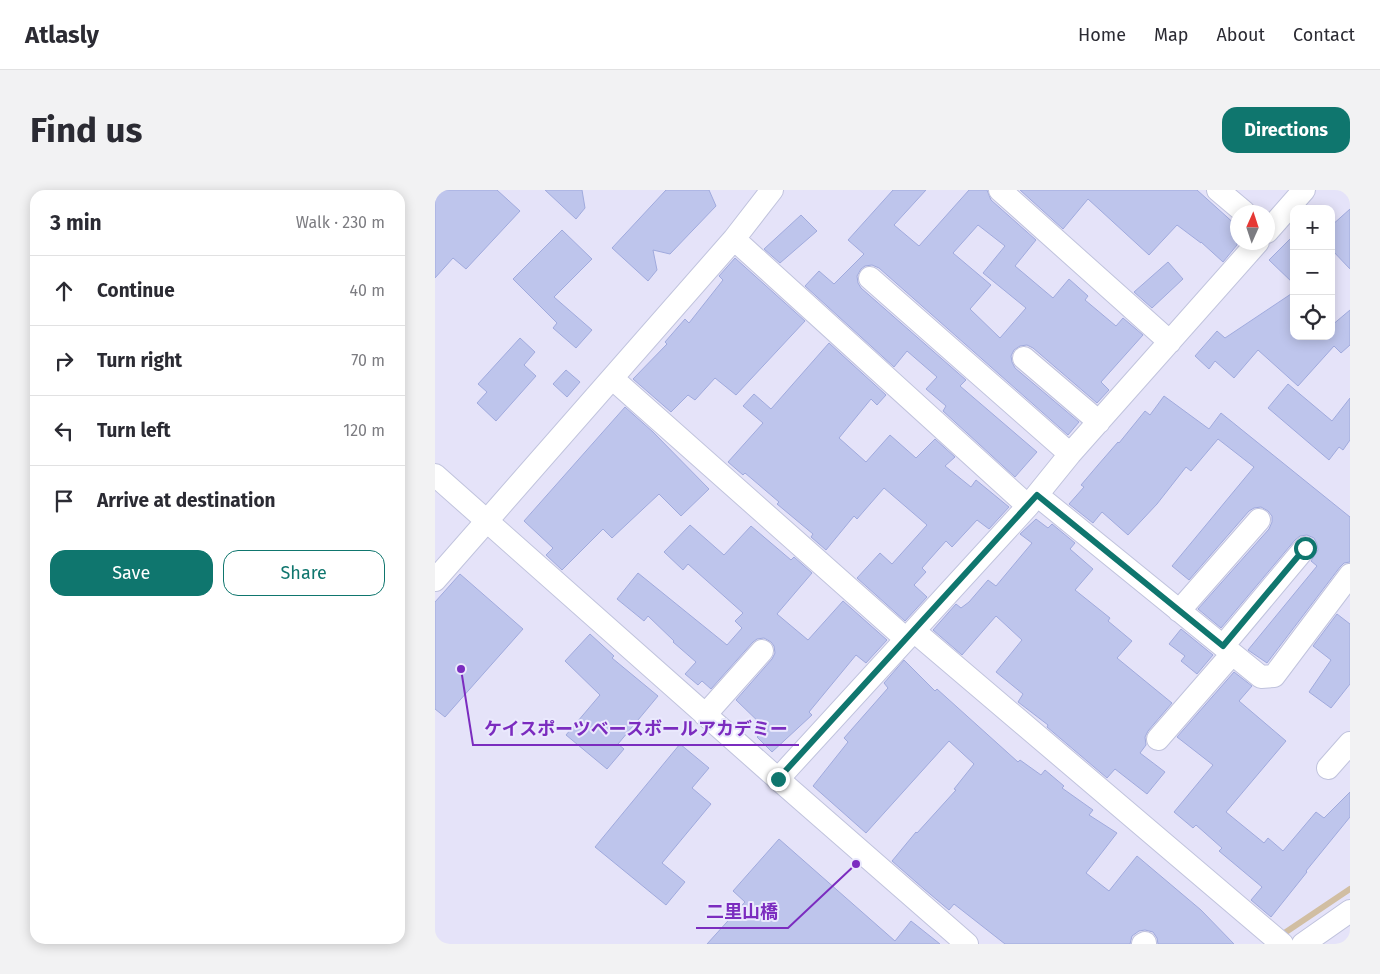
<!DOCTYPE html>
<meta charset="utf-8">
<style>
body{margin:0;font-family:"Fira Sans","Noto Sans JP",sans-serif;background:#f2f2f3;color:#2b2b33}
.controls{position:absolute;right:15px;top:15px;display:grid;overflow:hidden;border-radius:10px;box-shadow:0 2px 12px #0003}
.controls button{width:45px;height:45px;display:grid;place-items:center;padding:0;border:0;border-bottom:1px solid #e1e1e2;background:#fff;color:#2b2b33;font:25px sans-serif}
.compass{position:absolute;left:795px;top:15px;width:45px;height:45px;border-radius:50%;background:#fff;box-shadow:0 2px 12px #0003;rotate:3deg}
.stop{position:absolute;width:15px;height:15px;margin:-11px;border:4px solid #0f766e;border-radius:50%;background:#fff}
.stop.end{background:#0f766e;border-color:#fff;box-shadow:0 1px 5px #0008}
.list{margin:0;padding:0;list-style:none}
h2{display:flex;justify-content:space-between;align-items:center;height:65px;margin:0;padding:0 20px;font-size:21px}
h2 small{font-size:16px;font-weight:400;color:#7c7c81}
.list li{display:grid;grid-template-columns:32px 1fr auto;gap:15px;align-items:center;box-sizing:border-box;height:70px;padding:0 20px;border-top:1px solid #e1e1e2}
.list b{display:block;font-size:19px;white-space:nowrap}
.list em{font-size:16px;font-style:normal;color:#7c7c81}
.actions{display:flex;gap:10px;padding:15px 20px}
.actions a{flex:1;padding:11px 0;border:1px solid #0f766e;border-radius:15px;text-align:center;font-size:18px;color:#0f766e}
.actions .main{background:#0f766e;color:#fff}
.icon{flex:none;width:28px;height:28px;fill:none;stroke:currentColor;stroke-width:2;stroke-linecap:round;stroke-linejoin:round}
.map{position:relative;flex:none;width:915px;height:754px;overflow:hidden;border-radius:15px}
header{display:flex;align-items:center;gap:30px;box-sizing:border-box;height:70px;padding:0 25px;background:#fff;border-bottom:1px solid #e1e1e2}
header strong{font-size:24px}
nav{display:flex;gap:28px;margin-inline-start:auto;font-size:18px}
.intro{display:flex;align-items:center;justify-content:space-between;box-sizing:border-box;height:120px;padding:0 30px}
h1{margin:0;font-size:35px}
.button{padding:12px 22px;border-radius:15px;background:#0f766e;color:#fff;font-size:18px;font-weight:700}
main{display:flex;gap:30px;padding:0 30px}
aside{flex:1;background:#fff;border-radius:15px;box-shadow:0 2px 12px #0003}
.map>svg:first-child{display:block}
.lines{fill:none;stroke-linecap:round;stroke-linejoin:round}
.stream{stroke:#d1bea2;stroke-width:6}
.building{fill:#bec5ec;stroke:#a0aadd;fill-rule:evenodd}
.minor-casing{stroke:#c0c3dd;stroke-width:24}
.minor{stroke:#fff;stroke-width:22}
.route{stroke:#0f766e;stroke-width:6}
.leader{fill:none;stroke:#7b2cbf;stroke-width:2}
.callout-dot{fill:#7b2cbf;stroke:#eae9fd;stroke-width:2}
.callout-label{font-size:18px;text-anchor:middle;font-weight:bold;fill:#7b2cbf;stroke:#eae9fd;stroke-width:4;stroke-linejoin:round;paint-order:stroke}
</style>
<header>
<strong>Atlasly</strong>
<nav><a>Home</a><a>Map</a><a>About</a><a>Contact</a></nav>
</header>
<div class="intro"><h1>Find us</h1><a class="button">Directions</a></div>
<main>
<aside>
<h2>3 min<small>Walk · 230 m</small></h2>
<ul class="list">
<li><svg class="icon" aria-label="ahead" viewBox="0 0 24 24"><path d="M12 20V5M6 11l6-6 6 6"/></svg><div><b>Continue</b></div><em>40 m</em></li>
<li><svg class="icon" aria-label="right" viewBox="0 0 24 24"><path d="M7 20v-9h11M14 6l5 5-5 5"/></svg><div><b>Turn right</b></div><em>70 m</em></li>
<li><svg class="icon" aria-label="left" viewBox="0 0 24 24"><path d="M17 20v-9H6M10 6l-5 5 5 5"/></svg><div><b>Turn left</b></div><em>120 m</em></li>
<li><svg class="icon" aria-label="arrive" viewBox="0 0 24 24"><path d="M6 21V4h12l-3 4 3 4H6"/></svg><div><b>Arrive at destination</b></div></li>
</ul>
<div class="actions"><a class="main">Save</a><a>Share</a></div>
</aside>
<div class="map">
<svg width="915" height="754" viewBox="0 0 915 754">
<rect width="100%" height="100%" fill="#e5e3f9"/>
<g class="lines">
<path class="stream" d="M845 746 915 699"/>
</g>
<path class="building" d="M0 0H62L85 21 31 79 18 68 0 88Z
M110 0H147L150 18 141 29Z
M231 0H274L281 16 235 64 218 60 222 80 213 91 177 58Z
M458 0H491L459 35 484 56 534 0H552L556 10 601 50 580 76 618 108 634 89 653 106 650 110 681 136 688 128 708 145 666 192 674 200 662 213 598 158 592 155 585 156 579 160 576 166 577 172 580 178 644 232 633 245 444 78 437 75 430 76 426 79 422 86 423 93 426 98 531 190 525 196 602 262 580 287 508 221 511 216 491 199 502 187 472 161 459 177 370 96 384 81 399 94 429 64 413 50ZM543 35 570 56 548 83 591 118 565 148 535 119 556 95 518 63Z
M585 0H762L802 36V55L788 72 766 52V53L742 35 714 65 653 9 628 39Z
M915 19V79L896 59V36Z
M366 25 382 41 345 73 329 59Z
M127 40 157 69 119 107 157 140 141 158 118 138 122 133 78 89Z
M859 45V94L834 70Z
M300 68 370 131 301 205 280 188 260 210 253 205 236 222 198 189 232 154 230 152 250 129 254 133 288 90 284 86Z
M733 72 748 89 717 118 699 102Z
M859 102V146H896V136L915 120V155L906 163 899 156 863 196 823 160 799 188 780 171 774 179 760 166 782 141 790 148Z
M85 148 100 162 89 175 101 186 61 231 42 213 52 202 43 194Z
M394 153 451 205 442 215 436 209 404 248 431 272 455 245 481 268 500 249 520 267 510 276 536 297 541 290 574 317 554 339 542 330 517 357 511 351 487 378 491 382 479 395 492 407 470 431 422 388 445 363 457 374 492 335 449 298 422 329 419 326 391 360 376 347 378 344 342 314 344 312 310 283 308 285 293 272 328 233 308 216 319 204 336 219Z
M131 180 145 192 132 207 118 194Z
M853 194 897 231 915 208V250L908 260 904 257 894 270 833 218Z
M729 206 774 239 786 223 915 327V372L909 373 905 377 832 473 813 460 882 376 876 371 883 360 882 354 879 348 872 345 865 346 860 350 786 438 763 419 834 339 837 332V326L833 321 826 317 819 318 814 321 754 390 737 376 819 277 783 249 756 281 751 277 722 314 693 345 667 322 658 333 634 314 649 297 646 295 663 275 683 252 684 253 710 221 715 225Z
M190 217 218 242 274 299 246 326 224 304 177 348 168 339 127 380 111 365 118 358 89 331Z
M601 329 613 338 617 334 640 353 635 359 658 379 640 400 675 428 673 431 697 451 682 468 737 513 713 541 710 547 711 555 705 563 730 582 712 604 680 579 672 588 612 537 613 535 583 512 588 504 561 482 587 450 561 426 527 465 498 440 521 414 526 418 534 412 553 390 561 396 597 353 585 344Z
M255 335 289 365 316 336 356 370 359 367 377 383 342 424 373 450 408 411 452 450 431 473 421 465 374 522 377 525 337 562 322 547 331 539 301 510 337 469 340 463 339 456 336 452 329 448 322 449 318 452 276 499 267 491 263 495 250 484 261 472 238 452 239 451 213 426 209 431 182 409 203 383 292 455 307 438 300 431 308 423 253 374 248 380 229 362Z
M25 384 88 439 10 527 0 519V412Z
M902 424 915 434V494L896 518 874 502 896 470 878 456Z
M746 439 778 465 762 484 746 471 750 466 734 454Z
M155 444 179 466 177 468 223 506 183 554 189 559 172 579 131 545 165 505 130 471Z
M469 470 500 501 502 499 583 572 585 570 606 585 610 580 629 596 627 598 658 620 654 625 682 643 651 683 674 701 702 666 766 720 799 754H723L722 748 718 742 710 740 704 741 697 746 695 754H570L519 714 514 720 489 699 457 671 481 642 482 643 521 600 519 599 539 574 514 551 431 643 378 596 413 552 409 548 453 498 449 493Z
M799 482 817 496 804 511 851 551 791 622 829 653 833 648 848 661 881 622 889 628 915 602V627L871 681 872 682 836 727 816 710 827 697 784 661 787 658 761 635 758 638 739 622 778 575 742 547Z
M245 554 274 578 257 598 276 614 227 673 250 692 231 715 160 657Z
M344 649 460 751 476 731 505 754H272L310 712 298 701Z"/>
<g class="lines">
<defs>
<path id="minor" d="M565 0 735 152
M783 0 809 22
M832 42 869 0
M299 49 593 316
M435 88 635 264
M589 168 664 232
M178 189 471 449
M0 285 343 589 532 754
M602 305 826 487 839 486 915 385
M0 390 299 49 337 0
M744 421 824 330
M479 441 847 754
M788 456 870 358
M270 525 327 461
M723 549 797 464
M893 578 915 553
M343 589 593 316 635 264 823 52
M708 754 710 753
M868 754 915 721"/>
</defs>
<use href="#minor" class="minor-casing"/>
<use href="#minor" class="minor"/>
</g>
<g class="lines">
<path class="route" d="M343 589 602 305 788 456 870 358"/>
</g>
<path class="leader" d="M26 479L38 555H364M421 674L353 738H261"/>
<g class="callout-dot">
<circle cx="26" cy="479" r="5"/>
<circle cx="421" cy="674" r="5"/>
</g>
<g class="callout-label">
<text x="201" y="545">ケイスポーツベースボールアカデミー</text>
<text x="307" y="728">二里山橋</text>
</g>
</svg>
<div class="controls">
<button>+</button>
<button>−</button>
<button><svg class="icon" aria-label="locate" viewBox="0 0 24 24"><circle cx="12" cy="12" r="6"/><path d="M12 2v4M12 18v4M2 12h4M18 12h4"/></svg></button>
</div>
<svg class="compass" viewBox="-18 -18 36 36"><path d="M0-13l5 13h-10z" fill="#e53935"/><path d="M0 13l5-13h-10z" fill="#7c7c81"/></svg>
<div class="stop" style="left:870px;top:358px"></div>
<div class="stop end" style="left:343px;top:589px"></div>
</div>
</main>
